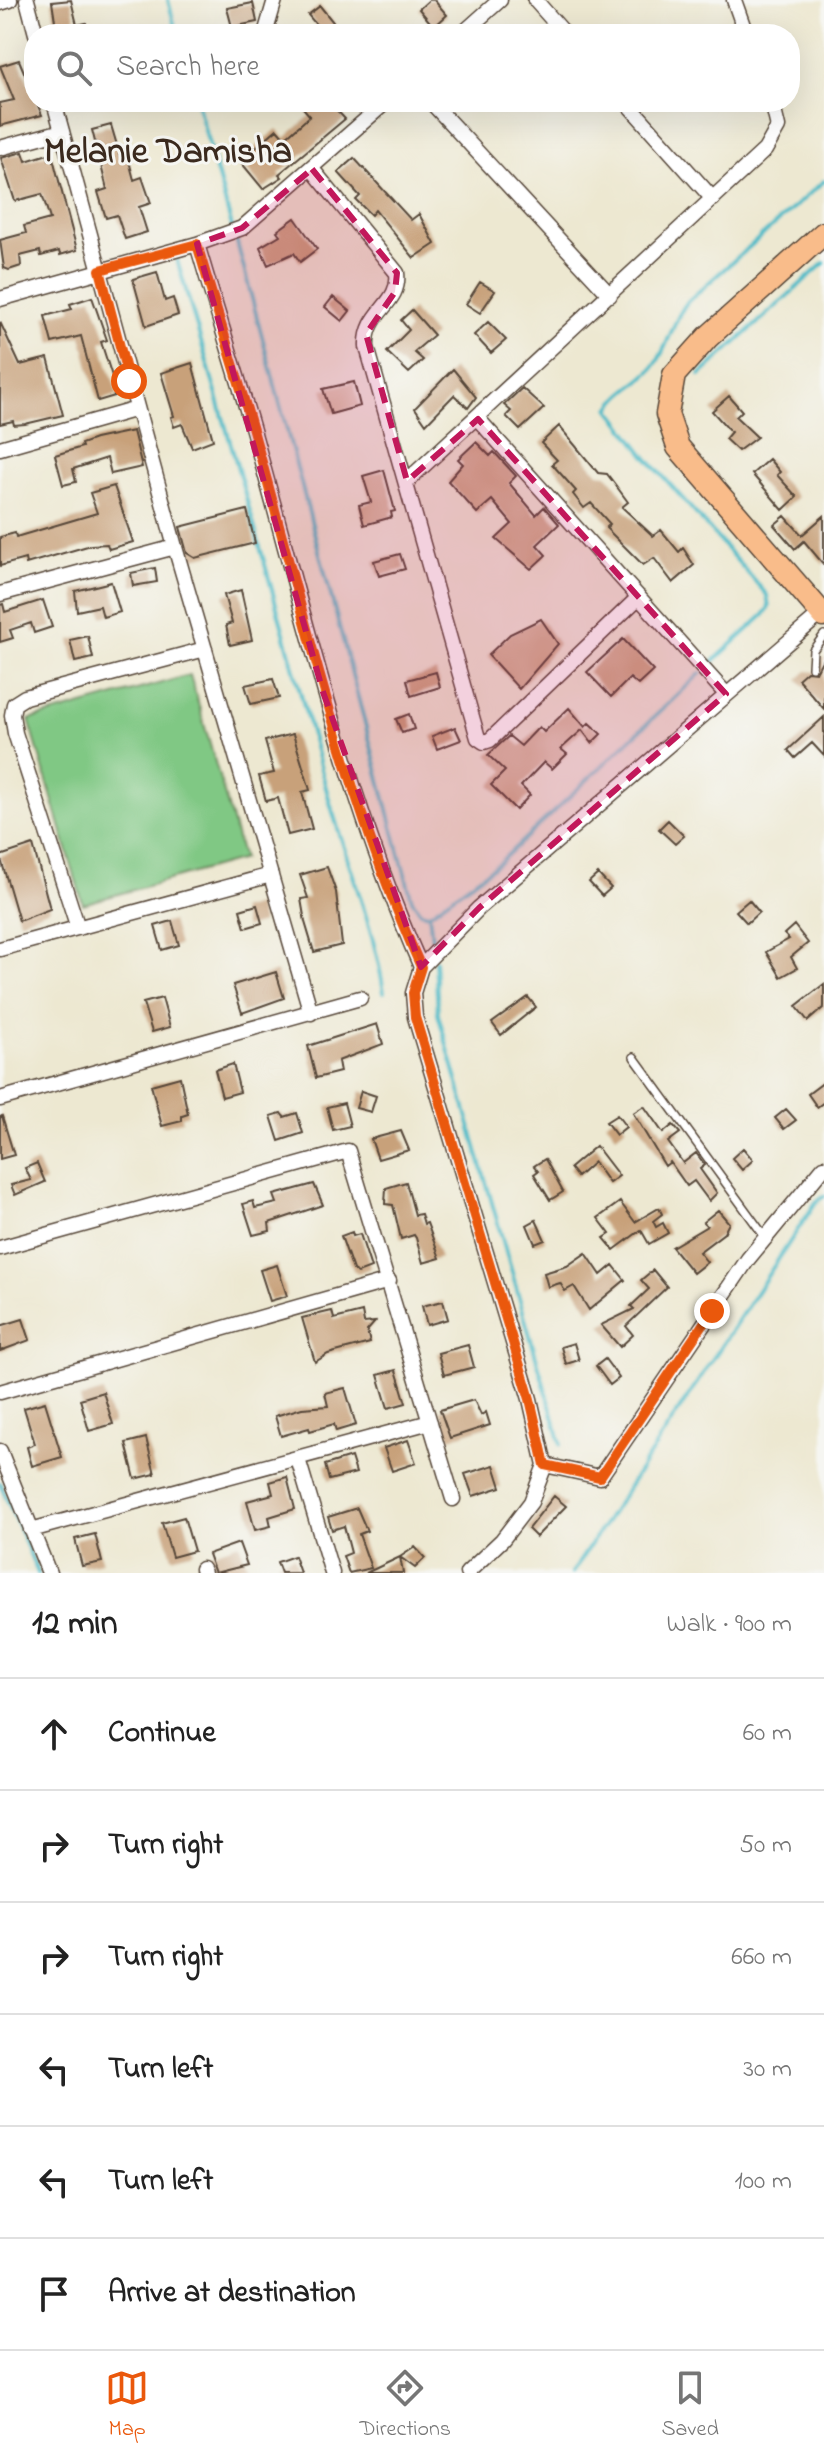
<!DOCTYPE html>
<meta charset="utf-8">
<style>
body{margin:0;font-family:"Indie Flower",sans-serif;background:#f2f2f2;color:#222}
.stop{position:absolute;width:24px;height:24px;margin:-18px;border:6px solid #ea580c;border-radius:50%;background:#fff}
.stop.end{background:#ea580c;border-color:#fff;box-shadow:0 2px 8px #0008}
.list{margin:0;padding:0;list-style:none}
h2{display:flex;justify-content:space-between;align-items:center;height:104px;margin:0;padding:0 32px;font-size:34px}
h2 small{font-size:26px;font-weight:400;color:#767676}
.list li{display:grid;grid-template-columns:52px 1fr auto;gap:24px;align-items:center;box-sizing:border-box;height:112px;padding:0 32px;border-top:2px solid #e0e0e0}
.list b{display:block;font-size:30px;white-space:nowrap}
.list em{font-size:26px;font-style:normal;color:#767676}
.icon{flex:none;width:44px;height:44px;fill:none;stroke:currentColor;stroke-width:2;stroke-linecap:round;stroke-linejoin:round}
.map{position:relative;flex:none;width:824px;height:1573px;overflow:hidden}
.search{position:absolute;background:#fff;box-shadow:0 8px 32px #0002;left:24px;right:24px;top:24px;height:88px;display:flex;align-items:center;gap:20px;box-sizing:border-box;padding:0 28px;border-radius:32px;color:#767676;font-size:30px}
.sheet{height:776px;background:#fff}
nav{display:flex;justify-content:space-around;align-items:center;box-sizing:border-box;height:112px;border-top:2px solid #e0e0e0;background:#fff;font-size:22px;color:#767676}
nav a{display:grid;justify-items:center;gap:4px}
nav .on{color:#ea580c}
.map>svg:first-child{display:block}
.green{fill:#80c884;stroke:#5e7951;stroke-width:2}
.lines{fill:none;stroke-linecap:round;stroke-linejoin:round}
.stream{stroke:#4ebbc8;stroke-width:4}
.building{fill:#c8a17a}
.service-casing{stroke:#564639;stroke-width:10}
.minor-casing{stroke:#564639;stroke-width:17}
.primary-casing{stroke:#564639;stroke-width:25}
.service{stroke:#fff;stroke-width:7}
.minor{stroke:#fff;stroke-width:14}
.primary{stroke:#f9bc8a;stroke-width:22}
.route{stroke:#ea580c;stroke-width:10}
.marked{fill:#c2185b;fill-opacity:0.2;stroke:#c2185b;stroke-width:6;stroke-dasharray:16 10;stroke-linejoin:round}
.labels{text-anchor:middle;stroke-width:6;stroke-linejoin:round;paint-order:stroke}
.neighbourhood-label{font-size:36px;font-weight:bold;fill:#3b2a1e;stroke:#f6f6f2}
</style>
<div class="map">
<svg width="824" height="1573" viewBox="0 0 824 1573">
<rect width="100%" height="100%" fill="#f6f6f2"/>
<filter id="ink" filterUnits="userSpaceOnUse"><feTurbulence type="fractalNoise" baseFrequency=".0125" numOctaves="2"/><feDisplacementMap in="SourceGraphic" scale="16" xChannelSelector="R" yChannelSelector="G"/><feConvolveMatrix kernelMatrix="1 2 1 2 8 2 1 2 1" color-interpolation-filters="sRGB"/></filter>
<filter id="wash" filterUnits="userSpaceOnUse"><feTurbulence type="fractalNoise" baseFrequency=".006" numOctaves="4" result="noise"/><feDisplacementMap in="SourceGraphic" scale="32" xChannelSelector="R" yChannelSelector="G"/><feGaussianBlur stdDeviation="1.8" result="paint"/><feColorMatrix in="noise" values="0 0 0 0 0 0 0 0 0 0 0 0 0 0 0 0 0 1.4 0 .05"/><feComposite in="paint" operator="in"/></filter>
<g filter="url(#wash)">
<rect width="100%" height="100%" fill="#ede8d1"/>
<path class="green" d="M190 675 243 859 83 904 29 720Z"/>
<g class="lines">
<path class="stream" d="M168 0 177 34
M197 102 232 227
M235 235 412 900 421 912 429 914 500 862 701 673
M177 260C229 435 279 611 326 788 344 856 373 922 384 992
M700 375 824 263
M707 667 764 615 769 607 767 595 647 458 610 409C619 392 639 384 652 369 669 348 671 322 688 301L824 181
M429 914 433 947
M435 960 438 1014 561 1444
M0 1483 38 1573
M572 1573 816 1202 824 1196"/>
</g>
<g id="blocks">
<path class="building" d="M71 0 77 25 86 23 89 34H57L52 2Z
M429 0H434L447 15 434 27 419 9Z
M253 3 257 22 232 27 227 8Z
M320 6 337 27 328 34H324L308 15Z
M19 60 42 115 0 126V103L14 100 0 66Z
M298 102H329L345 119 279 174 282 177 263 189 240 161 277 129 285 138 310 116Z
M111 125 121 159 128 157 134 180 142 177 151 203 139 207 147 232 125 239 117 215 106 218 98 192 107 189 92 130Z
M23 152 26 161 48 154 49 159 53 158 77 250 60 255 59 251 41 256 40 251 20 256 21 266 9 270 4 268 0 240 26 233 24 226 50 219 42 194 15 201 1 158Z
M354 158 411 220 419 214 435 244 414 258 375 210 371 215 356 200 360 196 338 172Z
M295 218 317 249 300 262 294 253 268 265 260 247 280 235 277 231Z
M157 272 165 301 173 298 178 315 146 326 133 279Z
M480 282 495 291 480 313 466 304Z
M92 297 107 340 101 342 118 395 98 401 81 336 52 343 45 316 72 309 70 304Z
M333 297 350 311 342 321 325 307Z
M412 310 434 335 414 352 423 360 409 373 387 352 409 330 401 320Z
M0 322 20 365 48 358 63 415 25 424 14 425 13 421 0 424Z
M488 322 506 340 491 353 474 335Z
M192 363 213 440 192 448 182 424 174 427 171 417 174 416 161 373Z
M453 369 476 397 468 408 454 395 426 424 415 408Z
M354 382 360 406 331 414 323 389Z
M522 388 544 408 520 430 506 416 511 411 504 405Z
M729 396 742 411 736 417 757 437 738 451 725 439 731 432 712 411Z
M559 426 598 473 607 474 614 483 628 502 622 507 653 536 661 530 679 552 683 548 694 565 673 583 654 558 643 565 606 528 610 524 591 503 584 508 576 498 573 494 576 491 552 464 557 460 541 443Z
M133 431 142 467 111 474 107 458 73 469 76 482 63 485 55 455 82 447 81 444 95 439Z
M476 442 490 456 494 452 516 476 509 483 536 515 544 507 559 524 537 545 546 555 531 569 496 539 512 524 492 500 477 513 448 481 463 464 458 459Z
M769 459 780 472 777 475 797 497 783 510 752 474Z
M384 470 395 511 391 512 392 517 364 525 359 505 371 502 363 476Z
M114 486 133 542 109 549 107 544 91 545 26 564 25 559 0 566V537L15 533 16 537 97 513 90 493Z
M247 510 255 543 195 558 187 553 180 527Z
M785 516 802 535 824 516V565L804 541 795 549 774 525Z
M400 554 405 569 379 576 374 561Z
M155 568 157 582 133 586 131 573Z
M111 582 120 612 103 617 100 606 77 611 75 591Z
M241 590 252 640 230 645 226 625 232 623 224 595Z
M43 600 52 627 34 633 31 623 10 630 13 638 0 642V605L3 604 5 612Z
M541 619 558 644 519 689 488 655 510 634Z
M88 636 93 658 75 662 70 640Z
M623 639 653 671 638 685 630 678 611 697 587 672Z
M824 657V709L798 679 807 671 816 672Z
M436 672 440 687 411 696 407 680Z
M273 679 279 698 251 704 245 685Z
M569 708 585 727 589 723 601 734 592 743 582 730 561 749 567 754 552 769 544 762 521 786 530 795 516 810 491 785 505 771 488 755 509 736 521 746 539 727 544 732Z
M409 714 414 729 402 733 396 719Z
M824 717V756L812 743 795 758 788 750Z
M455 727 461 740 437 749 432 736Z
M293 734 310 790 302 792 312 829 288 835 278 798 266 801 259 776 274 773 265 741Z
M668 820 684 836 675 844 659 829Z
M33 845 50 909 19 921 0 856Z
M327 867 336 892 342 945 314 952 305 922 301 899 308 898 300 875Z
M598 874 611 888 602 896 589 882Z
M749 900 759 912 747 923 736 911Z
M257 905 262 923 245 928 240 910Z
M172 921 179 945 162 950 155 926Z
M794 925 808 943 791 957 797 968 781 977 766 952 789 939 784 934Z
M276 972 284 998 242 1013 233 985Z
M824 984V1007L808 1021 796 1006Z
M528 997 536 1007 501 1035 492 1023Z
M162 998 170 1027 152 1032 143 1003Z
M377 1024 383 1044 338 1061 340 1072 316 1078 308 1046Z
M233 1064 240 1092 222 1097 215 1070Z
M180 1077 188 1114 182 1116V1121L162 1126 151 1085Z
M824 1082V1102L817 1107 808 1094Z
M361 1091 376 1096 371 1112 356 1108Z
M344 1103 350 1126 333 1130 327 1107Z
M644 1106 663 1133 673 1125 680 1133 668 1142 683 1163 696 1153 705 1165 700 1169 717 1193 709 1201 694 1181 687 1186 670 1162 665 1166 633 1113Z
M786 1109 796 1120 784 1129 775 1118Z
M281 1113 284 1117 297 1113 303 1133 279 1141 271 1116Z
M617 1115 626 1127 616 1135 606 1122Z
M2 1116 14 1155 0 1159V1117Z
M401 1131 409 1150 378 1159 371 1139Z
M596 1146 619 1176 609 1183 594 1162 577 1177 570 1168Z
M743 1148 753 1160 742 1170 732 1158Z
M545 1159 563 1192 550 1200 534 1174 538 1171 534 1166Z
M37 1163 45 1182 15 1195 11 1185 31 1180 25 1168Z
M406 1182 415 1215 421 1214 424 1224 427 1223 440 1258 423 1263 416 1238 414 1235 401 1239 393 1205 385 1204 386 1188Z
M314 1184 323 1205 269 1223 270 1231 253 1235 243 1204 253 1201 255 1208 277 1203 274 1195Z
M620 1202 635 1222 659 1208 662 1214 653 1221 656 1227 663 1223 668 1233 649 1244 641 1230 614 1250 604 1238 610 1234 598 1218Z
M718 1210 729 1223 724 1233 699 1252 707 1262 693 1273 672 1247 707 1226 703 1222Z
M536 1220 545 1240 535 1244 527 1225Z
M352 1232 353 1236 360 1234 371 1268 358 1273 353 1270 341 1236Z
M586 1253 601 1275 613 1265 625 1280 589 1310 574 1286 565 1291 560 1283 548 1287 544 1273 567 1266Z
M277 1265 287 1296 270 1301 260 1270Z
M653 1270 667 1287 626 1326 633 1335 620 1347 601 1325 634 1309 631 1306 649 1289 641 1280Z
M443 1301 448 1319 427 1325 422 1306Z
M332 1311 334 1319 362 1312 364 1323 375 1322 367 1331 370 1343 328 1354 315 1362 302 1318Z
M23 1319 30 1340 0 1351V1326Z
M574 1343 579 1360 566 1364 561 1347Z
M468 1345 474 1367 444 1375 438 1353Z
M605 1359 619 1378 610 1385 596 1366Z
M396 1370 406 1403 388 1408 378 1375Z
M345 1388 356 1425 336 1431 334 1424 310 1431 309 1428 281 1436 275 1416 302 1408 328 1406 325 1393Z
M103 1392 113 1424 89 1431 80 1399Z
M474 1400 481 1415 486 1412 490 1425 450 1438 440 1410Z
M45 1402 62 1457 32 1466 27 1447 35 1444 24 1408Z
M146 1438 155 1474 135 1479 126 1443Z
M408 1440 416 1463 392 1471 384 1448Z
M351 1457 356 1473 329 1480 325 1465Z
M494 1465 501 1487 473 1496 465 1474Z
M287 1477 295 1509 269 1517 271 1526 255 1530 247 1501 273 1494 270 1482Z
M554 1496 566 1506 536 1537 528 1529Z
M357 1508 367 1531 359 1534 371 1568 349 1573 343 1556 351 1553 344 1526 332 1530 328 1517Z
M184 1517 194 1551 172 1557 162 1523Z
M95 1534 102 1562 82 1566 75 1539Z
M239 1543 247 1565 215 1573 208 1554Z
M415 1547 425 1558 415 1568 400 1557Z
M294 1556 300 1573H281L277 1562Z
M400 1557 403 1573H366Z"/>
</g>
</g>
<g filter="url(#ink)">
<use href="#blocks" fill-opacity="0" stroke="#564639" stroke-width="2"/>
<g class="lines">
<defs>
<path id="service" d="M812 667 813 650 824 635
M634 1057 765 1237"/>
<path id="minor" d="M27 0 36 34
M535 0 565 34
M734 0 746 34
M0 3 10 0
M265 34 275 0
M462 34 500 0
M54 102 175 547 311 1013
M431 102 610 295
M626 102 713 199
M0 148 62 131
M312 169 397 273C401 305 365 311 367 347L478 738 484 742 490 740 639 597
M197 244C215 306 235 368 253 430 304 611 345 795 421 967
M0 299 197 244 242 228 386 102
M478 419 726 694
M0 448 137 409
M407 481 765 150 778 127 772 102
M0 594 175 547
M78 928 15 733 12 715 14 704 25 697 205 649
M0 949 271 875
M0 1099 360 998
M0 1248 348 1151 453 1499
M0 1392 389 1281
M0 1451 49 1573
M298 1459 332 1573
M545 1465 600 1477 748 1259 824 1167
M31 1530 430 1422
M202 1569 204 1573
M467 1573 502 1540 531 1502 545 1465 530 1399 415 1017 413 993 421 967 479 908 822 613"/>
<path id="primary" d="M824 233 708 337 674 375 667 414 678 447 824 616"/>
</defs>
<use href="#service" class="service-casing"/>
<use href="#minor" class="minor-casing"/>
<use href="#primary" class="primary-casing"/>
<use href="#service" class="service"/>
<use href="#minor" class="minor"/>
<use href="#primary" class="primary"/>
</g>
</g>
<g class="lines" filter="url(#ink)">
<path class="route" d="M129 381 100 270 197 244C215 306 235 368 253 430 304 610 344 796 421 967L413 993 415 1017 530 1399 545 1465 600 1477 712 1311"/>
</g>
<path class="marked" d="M312 169 397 273 395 292 366 334 407 481 478 419 726 694 479 908 421 967 323 692 197 244 242 228Z"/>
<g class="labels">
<g class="neighbourhood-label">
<text x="168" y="162">Melanie Damisha</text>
</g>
</g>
</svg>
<div class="stop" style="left:129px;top:381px"></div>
<div class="stop end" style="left:712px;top:1311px"></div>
<div class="search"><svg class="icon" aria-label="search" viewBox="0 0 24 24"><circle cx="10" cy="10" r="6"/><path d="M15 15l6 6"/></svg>Search here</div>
</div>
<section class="sheet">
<h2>12 min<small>Walk · 900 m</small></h2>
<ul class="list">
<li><svg class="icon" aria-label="ahead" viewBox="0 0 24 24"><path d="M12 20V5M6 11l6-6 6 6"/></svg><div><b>Continue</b></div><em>60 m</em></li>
<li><svg class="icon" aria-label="right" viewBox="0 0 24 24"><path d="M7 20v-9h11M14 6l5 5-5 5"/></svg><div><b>Turn right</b></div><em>50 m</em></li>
<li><svg class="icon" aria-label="right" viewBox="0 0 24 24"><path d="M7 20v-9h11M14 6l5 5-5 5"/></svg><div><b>Turn right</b></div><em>660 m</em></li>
<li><svg class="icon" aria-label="left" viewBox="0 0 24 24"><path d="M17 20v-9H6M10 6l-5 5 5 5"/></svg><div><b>Turn left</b></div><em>30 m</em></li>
<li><svg class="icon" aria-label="left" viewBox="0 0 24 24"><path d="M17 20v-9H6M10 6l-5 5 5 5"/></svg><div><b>Turn left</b></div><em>100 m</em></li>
<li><svg class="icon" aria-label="arrive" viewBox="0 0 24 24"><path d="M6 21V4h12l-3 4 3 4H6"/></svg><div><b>Arrive at destination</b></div></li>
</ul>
</section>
<nav>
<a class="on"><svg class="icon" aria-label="map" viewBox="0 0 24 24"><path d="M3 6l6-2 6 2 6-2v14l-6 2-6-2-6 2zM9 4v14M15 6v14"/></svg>Map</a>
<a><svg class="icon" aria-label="directions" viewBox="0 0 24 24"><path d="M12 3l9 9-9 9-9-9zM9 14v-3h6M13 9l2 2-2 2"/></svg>Directions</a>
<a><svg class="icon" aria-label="saved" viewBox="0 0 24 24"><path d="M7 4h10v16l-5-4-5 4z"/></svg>Saved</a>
</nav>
